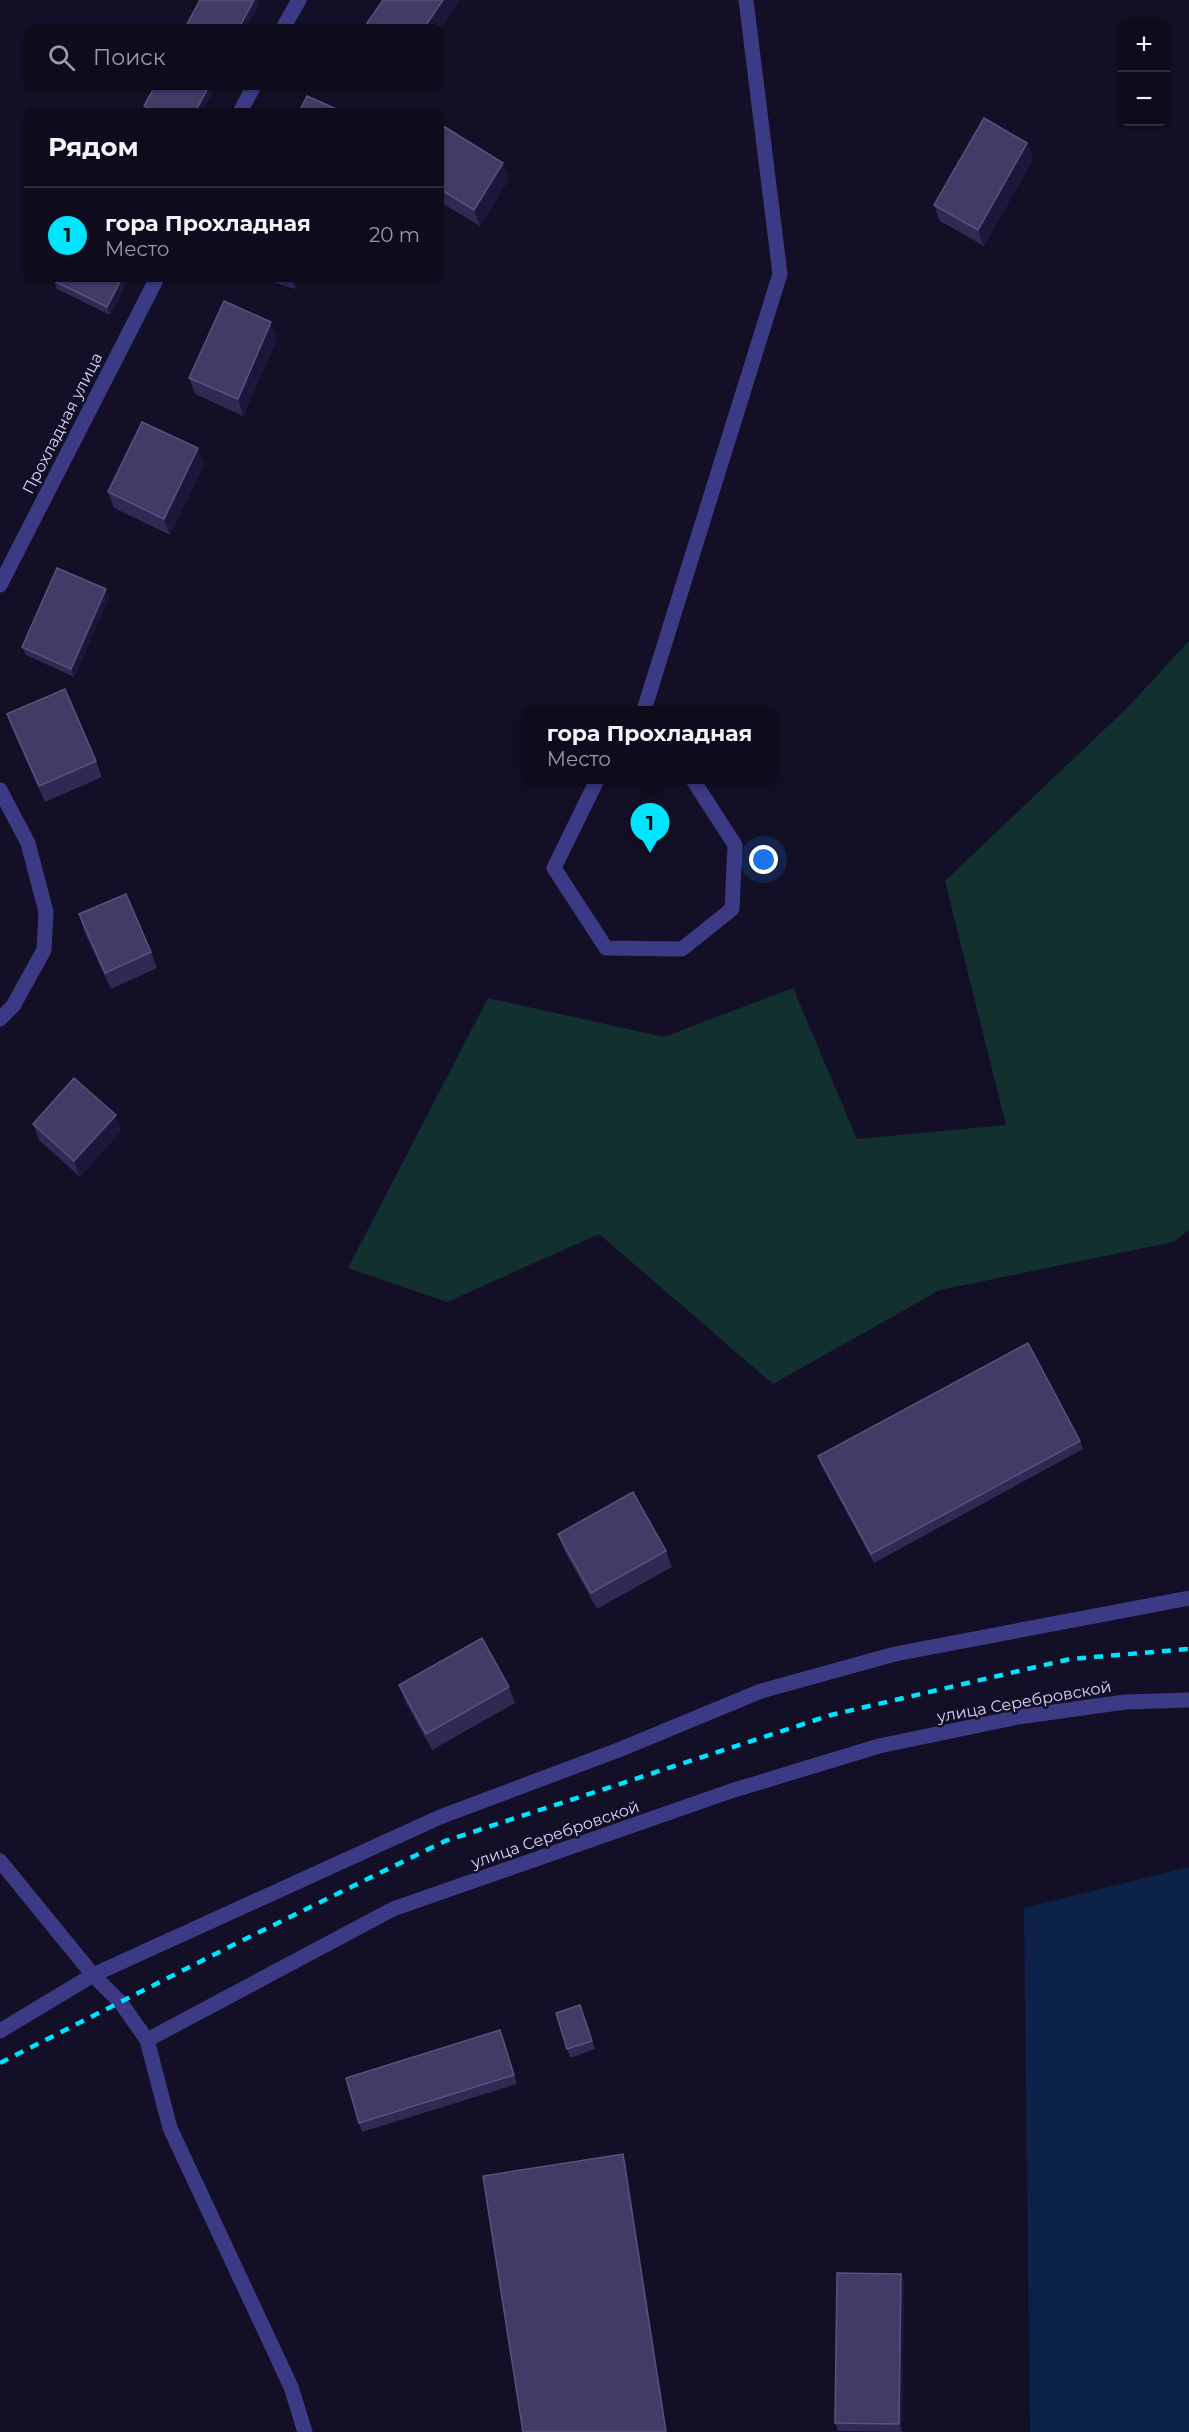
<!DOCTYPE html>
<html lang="ru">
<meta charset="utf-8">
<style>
body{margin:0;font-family:Montserrat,sans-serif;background:#171425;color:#f1f3f6}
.controls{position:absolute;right:18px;top:18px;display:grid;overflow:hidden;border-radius:12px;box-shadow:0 2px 4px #0004}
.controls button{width:54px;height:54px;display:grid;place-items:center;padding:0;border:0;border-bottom:2px solid #2e2b3b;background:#0e0b1c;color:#f1f3f6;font:30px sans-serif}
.you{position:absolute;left:764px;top:860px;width:21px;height:21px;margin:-15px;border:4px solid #fff;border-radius:50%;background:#1a73e8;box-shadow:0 0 0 9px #1a73e833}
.badge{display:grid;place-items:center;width:39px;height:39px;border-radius:50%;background:#00e5ff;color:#111;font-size:20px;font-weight:700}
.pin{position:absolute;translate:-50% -50px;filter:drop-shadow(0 2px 3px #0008)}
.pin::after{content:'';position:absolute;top:32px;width:21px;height:18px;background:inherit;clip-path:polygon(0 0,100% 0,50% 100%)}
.popup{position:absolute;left:522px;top:706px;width:255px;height:78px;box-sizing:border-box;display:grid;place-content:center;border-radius:12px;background:#0e0b1c;filter:drop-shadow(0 2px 4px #0005);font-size:20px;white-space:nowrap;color:#9b9ba3}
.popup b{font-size:22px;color:#f1f3f6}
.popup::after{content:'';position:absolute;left:50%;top:100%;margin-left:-12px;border:12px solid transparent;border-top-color:#0e0b1c}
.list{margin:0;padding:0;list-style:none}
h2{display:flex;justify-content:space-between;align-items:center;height:78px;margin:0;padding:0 24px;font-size:26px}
h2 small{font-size:20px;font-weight:400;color:#9b9ba3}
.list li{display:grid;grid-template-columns:39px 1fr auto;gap:18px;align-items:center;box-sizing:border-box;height:96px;padding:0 24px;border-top:2px solid #2e2b3b}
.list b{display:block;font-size:22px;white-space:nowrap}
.list p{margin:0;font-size:20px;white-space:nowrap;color:#9b9ba3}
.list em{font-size:20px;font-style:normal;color:#9b9ba3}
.icon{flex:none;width:33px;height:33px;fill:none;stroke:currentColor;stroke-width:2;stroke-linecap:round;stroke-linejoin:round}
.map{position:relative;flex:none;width:1189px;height:2432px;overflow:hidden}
.search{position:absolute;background:#0e0b1c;box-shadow:0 2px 4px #0004;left:24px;top:24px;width:420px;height:66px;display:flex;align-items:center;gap:15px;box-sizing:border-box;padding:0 21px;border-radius:12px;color:#9b9ba3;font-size:22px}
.panel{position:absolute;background:#0e0b1c;box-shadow:0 2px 4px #0004;left:24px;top:108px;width:420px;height:174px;border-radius:12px}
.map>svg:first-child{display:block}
.green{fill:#12302f}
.water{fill:#0c2248}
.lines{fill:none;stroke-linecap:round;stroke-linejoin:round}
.minor{stroke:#3d3a85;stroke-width:15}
.rail{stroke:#00e5ff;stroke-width:4.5;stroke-dasharray:9 8;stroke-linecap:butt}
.wall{fill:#312854}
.shaded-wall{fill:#1d163a}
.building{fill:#433a66;stroke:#5a527e;stroke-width:1.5}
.labels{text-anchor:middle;stroke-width:5;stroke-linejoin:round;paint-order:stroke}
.street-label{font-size:16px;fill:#d9d4ff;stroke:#130f26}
</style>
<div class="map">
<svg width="1189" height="2432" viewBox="0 0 1189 2432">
<rect width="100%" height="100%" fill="#130f26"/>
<path class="green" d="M1189 641V1230L1173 1242 940 1290 773 1384 599 1234 447 1302 348 1268 488 998 664 1037 793 988 857 1139 1006 1125 945 881 1128 707Z"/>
<path class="water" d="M1189 1867V2432H1030L1024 1908Z"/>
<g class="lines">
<path class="minor" d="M283 28 299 0
M240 112 254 86
M0 585 157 278
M644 710 780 274 746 0
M597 780 554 868 606 948 682 949 732 909 735 845 693 780
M0 790 28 843 46 912 44 950 13 1006 0 1019
M0 1861 93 1975 121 2003 147 2040 393 1909 731 1791 879 1746 1018 1717 1125 1702 1189 1700
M0 2031 93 1975 440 1817 621 1749 761 1691 895 1654 1189 1598
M147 2040 170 2128 291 2387 305 2432"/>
<path class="rail" d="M0 2063 233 1945 445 1841 831 1715 1070 1659 1189 1649"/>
</g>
<path class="wall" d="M216 86 202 112H147L144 106Z
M440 124 509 179 480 226 440 202Z
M1027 143 1033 159 984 246 940 221 934 205Z
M129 278 110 315 57 289 54 281Z
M259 278H299L295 289Z
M277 339 243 416 195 394 189 378Z
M204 465 170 535 114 508 108 492Z
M109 598 74 677 26 655 22 647Z
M7 714 96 761 102 777 45 802 13 730Z
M79 914 151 952 157 968 111 989 84 931Z
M33 1124 121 1131 80 1177 39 1140Z
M1080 1441 1083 1449 874 1563 821 1465 818 1456Z
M558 1534 666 1551 672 1567 597 1609 564 1550Z
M399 1685 509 1687 515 1703 432 1750 405 1701Z
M580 2005 595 2049 570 2058 556 2013Z
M500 2030 517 2084 362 2132 359 2123Z
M901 2274 904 2282 902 2432 838 2431 835 2423Z"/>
<path class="shaded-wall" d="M254 0H259L260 3 246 28H239Z
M443 0H460L440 30V28H424Z
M209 86H216L202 112H195Z
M1027 143 1033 159 984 246 978 230Z
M503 163 509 179 480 226 474 210Z
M122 278H129L110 315 107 307Z
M293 278H299L295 289 292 281Z
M271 322 277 339 243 416 238 399Z
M198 448 204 465 170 535 164 519Z
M106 589 109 598 74 677 71 669Z
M116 1115 121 1131 80 1177 74 1161Z
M623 2154 626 2163 667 2432H666Z
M901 2274 904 2282 902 2432 899 2424Z"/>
<path class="building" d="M200 0H254L239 28H185Z
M383 0H443L424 28H374L367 23Z
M155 86H209L195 112H156L144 106Z
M307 96 343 112H299Z
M984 118 1027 143 978 230 934 205Z
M440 124 503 163 474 210 440 189Z
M56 278H122L107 307 54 281Z
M281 278H293L292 281Z
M224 301 271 322 238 399 189 378Z
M142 422 198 448 164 519 108 492Z
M57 568 106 589 71 669 22 647Z
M65 689 96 761 39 786 7 714Z
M126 894 151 952 105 973 79 914Z
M74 1078 116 1115 74 1161 33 1124Z
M1028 1343 1080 1441 871 1554 818 1456Z
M633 1492 666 1551 591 1593 558 1534Z
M482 1638 509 1687 426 1734 399 1685Z
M580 2005 592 2041 567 2049 556 2013Z
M500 2030 514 2075 359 2123 346 2078Z
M623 2154 666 2432H523L483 2176Z
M837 2273 901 2274 899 2424 835 2423Z"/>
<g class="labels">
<g class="street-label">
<text transform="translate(62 423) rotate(-63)" y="6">Прохладная улица</text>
<text transform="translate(1024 1701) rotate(-10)" y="6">улица Серебровской</text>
<text transform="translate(555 1834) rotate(-19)" y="6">улица Серебровской</text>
</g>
</g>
</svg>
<div class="controls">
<button>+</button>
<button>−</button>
</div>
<div class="you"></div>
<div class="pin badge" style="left:650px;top:853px">1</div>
<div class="popup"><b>гора Прохладная</b>Место</div>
<div class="search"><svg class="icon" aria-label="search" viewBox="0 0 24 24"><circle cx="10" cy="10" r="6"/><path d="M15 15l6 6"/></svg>Поиск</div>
<section class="panel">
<h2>Рядом<small></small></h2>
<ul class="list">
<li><span class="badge">1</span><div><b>гора Прохладная</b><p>Место</p></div><em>20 m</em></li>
</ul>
</section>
</div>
